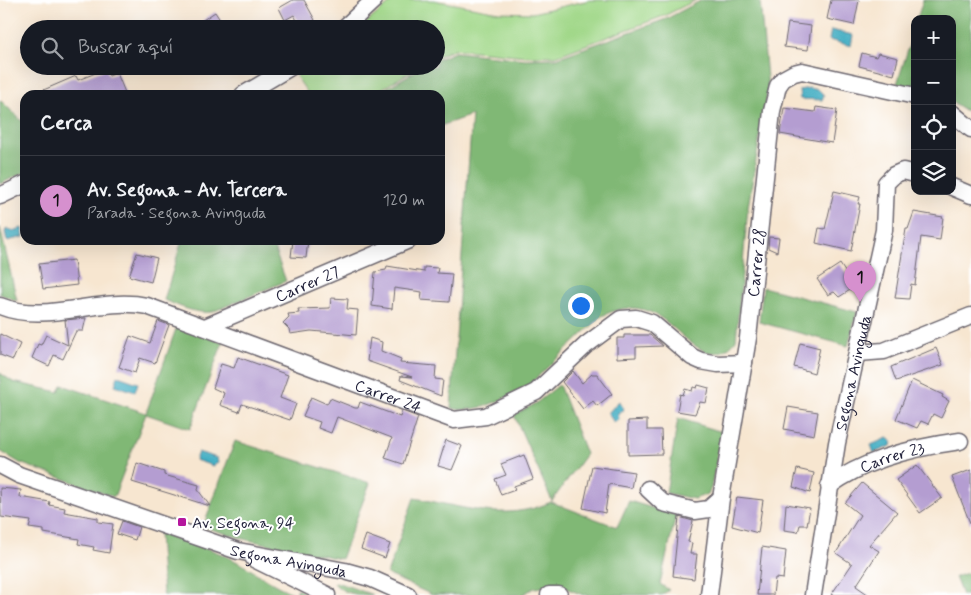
<!DOCTYPE html>
<html lang="es">
<meta charset="utf-8">
<style>
body{margin:0;font-family:Mynerve,sans-serif;background:#20242c;color:#f1f3f6}
.controls{position:absolute;right:15px;top:15px;display:grid;overflow:hidden;border-radius:10px;box-shadow:0 5px 20px #0002}
.controls button{width:45px;height:45px;display:grid;place-items:center;padding:0;border:0;border-bottom:1px solid #363941;background:#171b24;color:#f1f3f6;font:25px sans-serif}
.you{position:absolute;left:580px;top:305px;width:18px;height:18px;margin:-12px;border:4px solid #fff;border-radius:50%;background:#1a73e8;box-shadow:0 0 0 8px #1a73e833}
.badge{display:grid;place-items:center;width:32px;height:32px;border-radius:50%;background:#d690ce;color:#111;font-size:16px;font-weight:700}
.pin{position:absolute;translate:-50% -41px;filter:drop-shadow(0 1px 2px #0008)}
.pin::after{content:'';position:absolute;top:26px;width:18px;height:15px;background:inherit;clip-path:polygon(0 0,100% 0,50% 100%)}
.list{margin:0;padding:0;list-style:none}
h2{display:flex;justify-content:space-between;align-items:center;height:65px;margin:0;padding:0 20px;font-size:21px}
h2 small{font-size:16px;font-weight:400;color:#9ea1a6}
.list li{display:grid;grid-template-columns:32px 1fr auto;gap:15px;align-items:center;box-sizing:border-box;height:90px;padding:0 20px;border-top:1px solid #363941}
.list b{display:block;font-size:19px;white-space:nowrap}
.list p{margin:0;font-size:16px;white-space:nowrap;color:#9ea1a6}
.list em{font-size:16px;font-style:normal;color:#9ea1a6}
.icon{flex:none;width:28px;height:28px;fill:none;stroke:currentColor;stroke-width:2;stroke-linecap:round;stroke-linejoin:round}
.map{position:relative;flex:none;width:971px;height:595px;overflow:hidden}
.search{position:absolute;background:#171b24;box-shadow:0 5px 20px #0002;left:20px;top:20px;width:425px;height:55px;display:flex;align-items:center;gap:12px;box-sizing:border-box;padding:0 18px;border-radius:28px;color:#9ea1a6;font-size:19px}
.panel{position:absolute;background:#171b24;box-shadow:0 5px 20px #0002;left:20px;top:90px;width:425px;height:155px;border-radius:15px}
.map>svg:first-child{display:block}
.green{fill:#a1d889;stroke:#627d62}
.forest{fill:#80b875;stroke:#516d58}
.water{fill:#43adc2;stroke:#32687e}
.building{fill:#b49dd1}
.lines{fill:none;stroke-linecap:round;stroke-linejoin:round}
.street-casing{stroke:#6d676f;stroke-width:19}
.street{stroke:#fff;stroke-width:16}
.poi-dot{fill:#b5179e;stroke:#fff;stroke-width:2}
.labels{text-anchor:middle;stroke-width:4;stroke-linejoin:round;paint-order:stroke}
.street-label{font-size:16px;fill:#22223b;stroke:#fff}
.poi-label{font-size:16px;fill:#22223b;stroke:#fff;text-anchor:start}
</style>
<div class="map">
<svg width="971" height="595" viewBox="0 0 971 595">
<rect width="100%" height="100%" fill="#fff"/>
<filter id="ink" filterUnits="userSpaceOnUse"><feTurbulence type="fractalNoise" baseFrequency=".02" numOctaves="2"/><feDisplacementMap in="SourceGraphic" scale="10" xChannelSelector="R" yChannelSelector="G"/><feConvolveMatrix kernelMatrix="1 2 1 2 8 2 1 2 1" color-interpolation-filters="sRGB"/></filter>
<filter id="wash" filterUnits="userSpaceOnUse"><feTurbulence type="fractalNoise" baseFrequency=".0096" numOctaves="4" result="noise"/><feDisplacementMap in="SourceGraphic" scale="20" xChannelSelector="R" yChannelSelector="G"/><feGaussianBlur stdDeviation="1.12" result="paint"/><feColorMatrix in="noise" values="0 0 0 0 0 0 0 0 0 0 0 0 0 0 0 0 0 1.4 0 .05"/><feComposite in="paint" operator="in"/></filter>
<g filter="url(#wash)">
<rect width="100%" height="100%" fill="#f7e6d0"/>
<path class="green" d="M394 0H433L499 12 532 13 590 0H696L664 16 556 56H526L454 49 436 57V29H358Z
M309 66H420L371 95H309L296 76Z"/>
<path class="forest" d="M702 0H760L768 89 748 207 736 340C706 377 679 323 650 312 634 305 618 308 602 316L530 384C509 397 476 415 451 408L472 115 440 126V95H375L424 66H436V60L455 52 526 59 557 58 666 19Z
M923 0H971V106L966 111 952 102V19H917Z
M915 27V89L897 84Z
M0 100 25 124V172L0 184Z
M0 227 17 301 0 294Z
M182 240H271L286 281 212 312C195 314 179 306 164 300Z
M763 287 857 312 848 346 759 322Z
M177 326 223 342 190 429 146 414 114 497 20 463 0 451V373L13 382 59 392 62 385 146 413Z
M559 385 586 454 552 501 514 415 535 404Z
M678 418 722 432 711 488 708 494 694 499 666 493Z
M235 441 370 483 341 559 248 540 203 527Z
M414 498C462 506 504 523 551 502L617 527 629 501 676 515 660 584 669 590 662 595H583L563 587 553 586 534 588 522 595H432L387 574Z
M159 533C183 541 209 547 232 559 254 570 272 586 296 594L297 589 312 595H163Z
M971 572V595H962L955 577Z
M336 582 373 595C360 595 344 595 334 583Z"/>
<path class="water" d="M831 30 853 35 851 46 829 40Z
M809 88 819 90 824 95 822 100 800 99 799 90Z
M7 228 12 231 22 228 24 237 7 241 5 232Z
M118 376 138 383 135 392 115 385Z
M619 401 624 409 618 413 619 419 614 423 608 413Z
M887 438 892 441 891 446 874 453 871 445Z
M198 452 217 458 218 463 213 466 195 460Z"/>
<g id="blocks">
<path class="building" d="M293 0H304L315 20 301 28 294 15 285 20 279 8Z
M831 0H859L854 25 827 19Z
M215 12 226 29H207L203 20Z
M788 23 811 26 808 50 784 47Z
M862 53 876 57 878 53 898 58 894 75 859 66Z
M106 69 109 76 117 73 126 95H32L76 76 78 80Z
M816 107 837 110 832 143 780 134 784 108 815 112Z
M834 191 860 197 858 204H860L851 251 816 243 819 228 825 229Z
M914 212 943 217 940 240 921 237 915 285 911 284 909 299 895 298 906 229H908Z
M769 237 779 238 777 252 768 248Z
M293 240H308L306 258 291 257Z
M137 253 157 258 151 282 129 276Z
M74 260 77 285 43 289 39 264Z
M840 264 855 287 839 297 834 292 828 295 817 279Z
M387 266 424 272V267L438 268 437 273 452 274 449 302 421 300 422 292 394 288 392 309 372 306 375 272 386 270Z
M331 298 348 299 347 309 358 310 356 335 311 331 290 334 289 329 283 323 289 317 288 314 299 313 298 309 330 308Z
M86 318 83 331H76L63 359 54 355 49 366 32 358 38 344 41 345 46 335 68 345 65 320Z
M158 321 169 325 155 363 140 358 135 373 119 367 130 336 150 343Z
M0 334 20 344 13 360 0 355Z
M624 335H650L663 346 636 347V357L617 358V338H624Z
M370 338 382 342 381 351 401 359 400 363 436 366 435 379 443 380 441 396 400 380 401 376 412 377 367 361Z
M800 343 820 348 814 373 794 367Z
M936 348 943 365 896 381 891 367Z
M238 357 288 375 280 398 296 404 290 420 242 404 239 412 220 405 224 393 213 388 221 364 234 368Z
M573 371 582 383 592 374H597L612 394 597 406 593 401 583 409 562 382Z
M912 380 943 395 942 397 949 401 941 418 933 414 928 424 921 421 917 428 896 419Z
M698 385 709 388 706 403 700 402 695 414 677 411 680 394 683 395 685 389 692 391 693 387 697 388Z
M311 397 327 404 330 398 355 408H358L360 402 400 417 402 411 418 417 403 464 385 458 392 438 337 417 331 433 318 428 320 422 303 416Z
M788 407 818 412 814 435 784 429Z
M647 420V430H661L662 454 628 455V421Z
M446 440 462 446 452 470 438 466Z
M524 455 533 479 514 486 515 490 501 495 495 479 506 475 501 464Z
M137 463 164 472V475L199 485 198 490 210 506 132 482Z
M917 465 942 498 920 513 896 480Z
M592 466 634 472 631 488 609 484 605 513 583 508Z
M797 469 814 473 810 493 793 487Z
M971 470V523H970L952 477Z
M862 483 897 512 869 545 879 551 856 586 869 595H831L852 564 836 553 860 515 845 503Z
M0 488 21 490 20 497 50 502 49 505 65 508 64 512 98 518V522L113 524 109 553 93 550 94 547 78 544 79 539 44 533V530L29 528 31 521 1 517Z
M737 497 763 500 758 533 732 526Z
M786 504 810 508 807 525H800L798 532 784 530Z
M679 517 693 521 688 542 692 543 690 554H697L694 579 673 576Z
M122 521 139 527 135 540 117 534Z
M366 535 390 544 385 558 361 549Z
M762 547 786 551 783 579 775 578 773 595H757Z"/>
</g>
</g>
<g filter="url(#ink)">
<use href="#blocks" fill-opacity="0" stroke="#6d676f" stroke-width="1"/>
<g class="lines">
<defs>
<g id="street">
<path d="M343 29 374 0"/>
<path d="M243 95 292 66"/>
<path d="M952 113 971 129"/>
<path d="M952 187 971 195"/>
<path d="M0 196 25 184"/>
<path id="s1" d="M0 306C48 325 98 296 147 306L454 420 486 416 536 392 586 345 621 319 636 318 652 323 692 357 701 361 718 364 744 363"/>
<path id="s2" d="M205 327 409 240"/>
<path d="M858 353 884 351 971 316"/>
<path id="s3" d="M0 465 19 475 238 551 345 571 370 578 408 595"/>
<path id="s4" d="M829 486C865 459 916 447 960 441"/>
<path id="s5" d="M648 489 663 503 695 511 709 509 721 498 748 338 772 111 778 86 783 79 794 73 802 71 915 96"/>
<path d="M254 559 327 595"/>
<path d="M549 595H559"/>
<path d="M709 595 721 498"/>
<path id="s6" d="M813 595 837 443 884 230 886 183 894 175 903 171 915 174"/>
</g>
</defs>
<use href="#street" class="street-casing"/>
<use href="#street" class="street"/>
</g>
</g>
<rect class="poi-dot" x="177" y="517" width="10" height="10" rx="2.5"/>
<g class="labels">
<g class="street-label">
<text dy="6" stroke="none"><textPath href="#s5" startOffset="322">Carrer 28</textPath></text>
<text dy="6" stroke="none"><textPath href="#s2" startOffset="111">Carrer 27</textPath></text>
<text dy="6" stroke="none"><textPath href="#s6" startOffset="226">Segona Avinguda</textPath></text>
<text dy="6" stroke="none"><textPath href="#s1" startOffset="406">Carrer 24</textPath></text>
<text dy="6" stroke="none"><textPath href="#s4" startOffset="70">Carrer 23</textPath></text>
<text dy="6" stroke="none"><textPath href="#s3" startOffset="305">Segona Avinguda</textPath></text>
</g>
<g class="poi-label">
<text x="192" y="528">Av. Segona, 94</text>
</g>
</g>
</svg>
<div class="controls">
<button>+</button>
<button>−</button>
<button><svg class="icon" aria-label="locate" viewBox="0 0 24 24"><circle cx="12" cy="12" r="6"/><path d="M12 2v4M12 18v4M2 12h4M18 12h4"/></svg></button>
<button><svg class="icon" aria-label="layers" viewBox="0 0 24 24"><path d="M12 4l9 5-9 5-9-5zM3 14l9 5 9-5"/></svg></button>
</div>
<div class="you"></div>
<div class="pin badge" style="left:860px;top:302px">1</div>
<div class="search"><svg class="icon" aria-label="search" viewBox="0 0 24 24"><circle cx="10" cy="10" r="6"/><path d="M15 15l6 6"/></svg>Buscar aquí</div>
<section class="panel">
<h2>Cerca<small></small></h2>
<ul class="list">
<li><span class="badge">1</span><div><b>Av. Segona - Av. Tercera</b><p>Parada · Segona Avinguda</p></div><em>120 m</em></li>
</ul>
</section>
</div>
